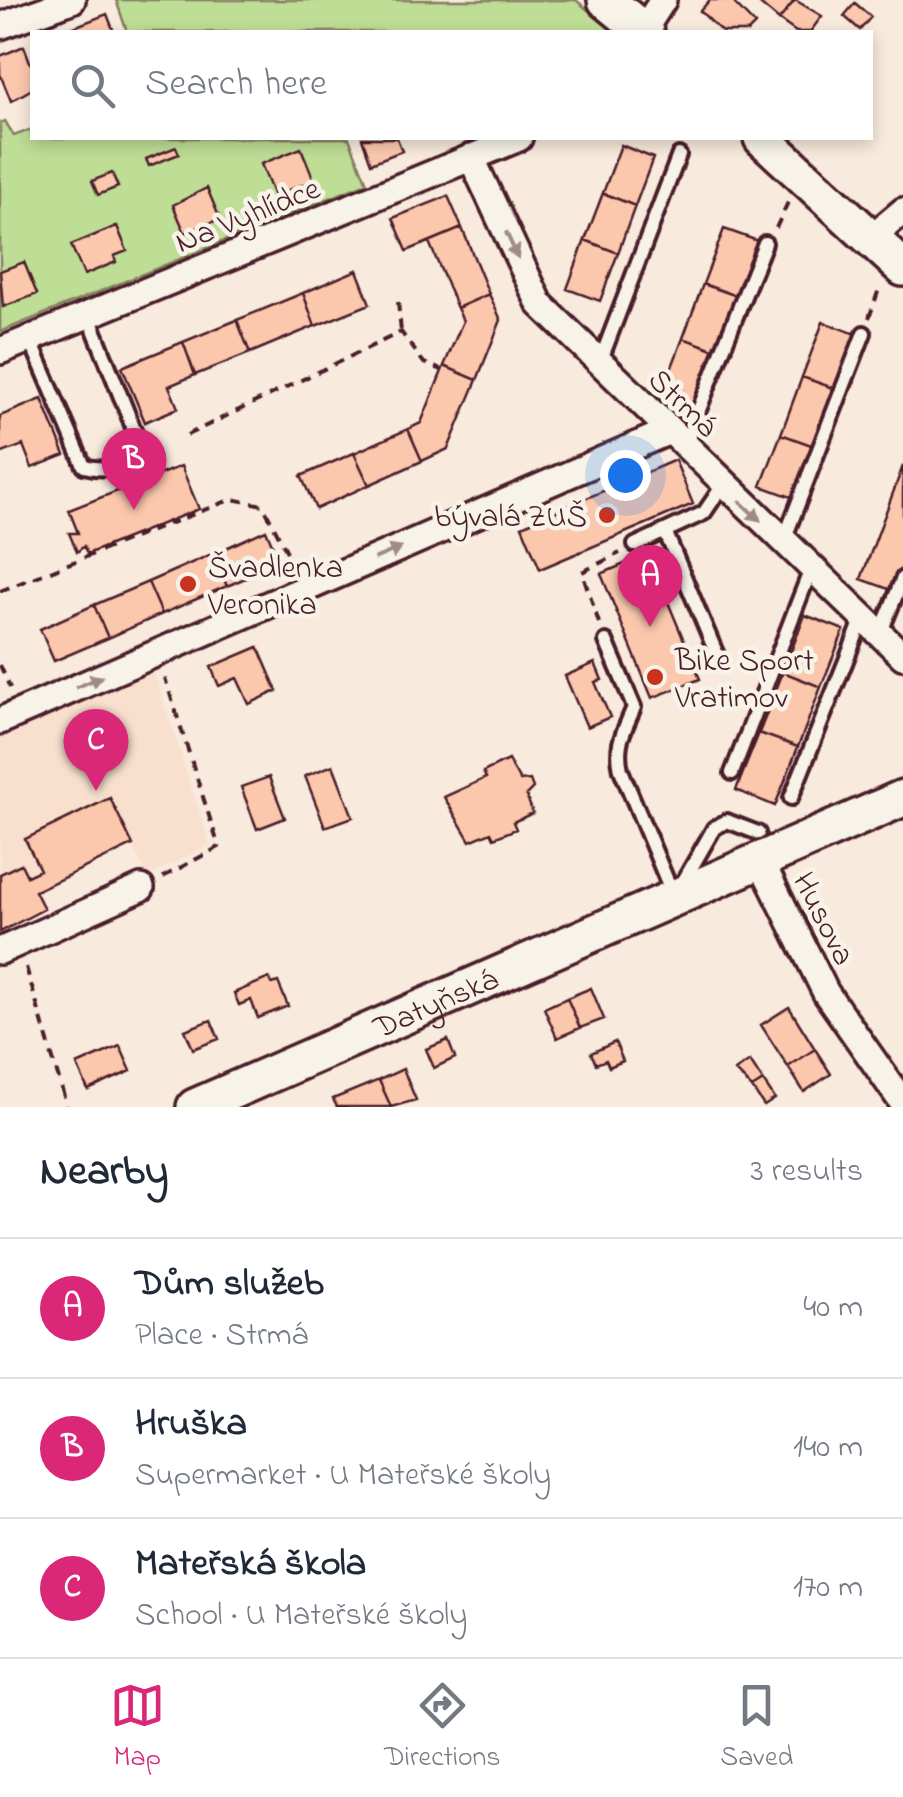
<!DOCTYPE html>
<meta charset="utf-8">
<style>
body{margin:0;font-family:"Indie Flower",sans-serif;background:#f2f2f3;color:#1f2937}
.you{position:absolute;left:625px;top:475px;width:35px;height:35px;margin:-25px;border:8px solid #fff;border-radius:50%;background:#1a73e8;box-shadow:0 0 0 15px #1a73e833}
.badge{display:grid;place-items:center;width:65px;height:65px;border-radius:50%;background:#db2777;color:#fff;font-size:32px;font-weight:700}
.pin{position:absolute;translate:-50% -82px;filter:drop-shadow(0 2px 5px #0008)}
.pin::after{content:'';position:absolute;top:52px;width:35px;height:30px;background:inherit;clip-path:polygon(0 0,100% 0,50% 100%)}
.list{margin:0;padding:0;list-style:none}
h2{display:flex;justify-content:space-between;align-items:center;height:130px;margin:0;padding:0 40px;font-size:42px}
h2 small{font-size:32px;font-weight:400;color:#747a83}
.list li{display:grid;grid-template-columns:65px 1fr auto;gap:30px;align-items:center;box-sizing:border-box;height:140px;padding:0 40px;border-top:2px solid #e0e1e3}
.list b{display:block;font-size:38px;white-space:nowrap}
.list p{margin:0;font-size:32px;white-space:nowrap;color:#747a83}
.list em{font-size:32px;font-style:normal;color:#747a83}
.icon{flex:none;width:55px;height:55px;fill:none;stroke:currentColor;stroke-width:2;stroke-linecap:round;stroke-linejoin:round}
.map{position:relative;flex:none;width:903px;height:1107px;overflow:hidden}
.search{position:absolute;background:#fff;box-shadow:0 5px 15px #0003;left:30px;right:30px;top:30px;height:110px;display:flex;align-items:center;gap:25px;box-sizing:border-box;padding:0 35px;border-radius:0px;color:#747a83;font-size:38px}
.sheet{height:550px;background:#fff}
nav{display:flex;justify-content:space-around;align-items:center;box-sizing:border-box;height:140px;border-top:2px solid #e0e1e3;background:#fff;font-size:28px;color:#747a83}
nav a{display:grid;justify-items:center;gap:5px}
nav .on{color:#db2777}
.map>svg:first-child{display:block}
.built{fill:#f9e0ce}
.green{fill:#bedd95;stroke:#847e60;stroke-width:2.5}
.building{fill:#fcc8ad;stroke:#4a1f2b;stroke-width:2.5}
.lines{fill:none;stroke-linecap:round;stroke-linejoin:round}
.lane-casing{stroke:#4a1f2b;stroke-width:20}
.street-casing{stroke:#4a1f2b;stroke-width:32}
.secondary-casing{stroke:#4a1f2b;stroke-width:42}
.path{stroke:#4a1f2b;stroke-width:4;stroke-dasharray:10 8;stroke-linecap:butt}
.lane{stroke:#f7f3e8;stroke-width:12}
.street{stroke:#f7f3e8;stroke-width:25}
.secondary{stroke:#f7f3e8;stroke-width:35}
.oneway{fill:#a0898a}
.poi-dot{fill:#c8321e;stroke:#f7f3e8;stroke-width:4}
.labels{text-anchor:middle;stroke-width:9;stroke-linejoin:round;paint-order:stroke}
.street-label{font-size:32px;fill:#4a1f2b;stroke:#f7f3e8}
.poi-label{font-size:32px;fill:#4a1f2b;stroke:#f7f3e8;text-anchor:start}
</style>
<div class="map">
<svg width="903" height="1107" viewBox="0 0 903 1107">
<rect width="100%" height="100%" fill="#f8eadc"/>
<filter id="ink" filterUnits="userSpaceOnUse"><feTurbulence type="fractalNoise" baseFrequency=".01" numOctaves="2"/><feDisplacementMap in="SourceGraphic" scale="20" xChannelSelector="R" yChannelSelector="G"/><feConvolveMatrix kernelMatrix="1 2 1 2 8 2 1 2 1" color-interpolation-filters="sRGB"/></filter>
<g filter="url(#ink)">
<path class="built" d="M154 672 210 845 148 876 132 845 35 891 44 912 0 933V738Z"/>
<path class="green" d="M116 0H576L614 32H127Z
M5 121 14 136 32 129V138H349L367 183 0 332V123Z"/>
<path class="building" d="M710 0H739L735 4 755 25 748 32H722L700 11Z
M755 0H795L779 20Z
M795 0 822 16 810 32H796L779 20Z
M855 3 871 17 860 30 844 16Z
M107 14 114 32H61Z
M24 46 32 67V89L11 101 0 74V56Z
M362 138H397L402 151 371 163Z
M621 145 653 158 635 206 603 193Z
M176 147 179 154 149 166 146 159Z
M301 148 314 180 274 196 261 164Z
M112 173 118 187 98 195 92 181Z
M207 188 220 219 185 233 173 205Z
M603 193 635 206 618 253 585 240Z
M448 196 462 228 407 251 393 218Z
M117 226 127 251 114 256 116 262 84 275 71 245Z
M462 228 489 294 457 308 429 242Z
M724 229 758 241 737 296 703 284Z
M585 240 618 253 600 301 567 289Z
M24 262 37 294 3 307 0 271Z
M357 270 370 304 315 326 303 293Z
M703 284 737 296 716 350 683 338Z
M303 293 315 326 250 353 237 320Z
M489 294 501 320 477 380 444 366 463 321 457 308Z
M237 320 250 353 195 375 183 342Z
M823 322 856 334 836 389 802 377Z
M683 338 716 350 695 406 662 393Z
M183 342 195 375 169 386 178 408 145 422 122 367Z
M444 366 477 380 448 449 422 461 408 429 421 423Z
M802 377 836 389 814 446 781 434Z
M42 399 65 455 32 468 23 445 0 454V416Z
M408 429 422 461 369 485 354 453Z
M781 434 814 446 794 498 761 486Z
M354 453 369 485 316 509 301 476Z
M675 460 693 504 540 569 522 526Z
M181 466 199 509 87 554 84 546 77 552 69 533H78L69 510Z
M903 466V567L894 591 861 579Z
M266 530 280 563 227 586 212 554Z
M212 554 227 586 162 614 148 582Z
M648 554 700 679 652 698 601 574Z
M148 582 162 614 108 638 94 605Z
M94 605 108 638 54 661 40 629Z
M805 615 844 630 821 687 783 672Z
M258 647 277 691 249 704 237 678 219 686 211 667Z
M595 663 602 680 595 682 610 717 587 727 565 676Z
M783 672 821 687 798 747 759 733Z
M759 733 798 747 775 806 736 790Z
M508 760 520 781 530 780 533 788 526 795 533 813 513 822 516 829 494 838 491 832 470 841 444 797 486 778 483 772Z
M333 765 353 817 325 827 305 776Z
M269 777 285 818 257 829 241 787Z
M110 798 133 845 35 891 44 909 0 932V874L21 864 27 876 40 870 25 839Z
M269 978 272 984 278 982 288 1006 258 1018 251 1000 239 1005 234 993Z
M591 988 604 1019 580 1028 567 998Z
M567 998 580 1028 557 1038 544 1008Z
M789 1007 815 1049 788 1067 761 1025Z
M211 1020 219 1039 193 1049 185 1030Z
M448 1040 455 1058 434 1068 426 1049Z
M615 1042 623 1061 609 1067 606 1060 596 1064 591 1053Z
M120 1046 131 1071 88 1090 77 1065Z
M815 1049 831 1074 804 1092 788 1067Z
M750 1061 763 1081 752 1088 735 1071Z
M403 1069 416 1100 391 1107 379 1080Z
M379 1080 391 1107H337L333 1099Z
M763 1081 775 1099 764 1106 752 1088Z"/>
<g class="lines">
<defs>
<path id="lane" d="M30 339 84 466C108 472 127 468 140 445L88 314
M600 362 679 155
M685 445 765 243
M665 531 720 662
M784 540 864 333
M635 545 704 513 723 485
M880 634 903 578
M606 641 634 707C624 732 615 743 621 770L673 895
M732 773 811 569
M791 798 863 618
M682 884 714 828 727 821 758 833"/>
<path id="street" d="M0 26 72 0
M643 31 663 0
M471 157 540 304 903 656
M872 237 903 211
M0 351 519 138
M0 721 667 432
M760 860 826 993 903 1103
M0 951 141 888"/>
<g id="secondary">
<path d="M606 0 645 32"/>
<path d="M762 138 903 268"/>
<path id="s1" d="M195 1107 903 798"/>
</g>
</defs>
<use href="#lane" class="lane-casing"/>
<use href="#street" class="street-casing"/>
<use href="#secondary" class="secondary-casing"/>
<path class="path" d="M776 228 789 200
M398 302 401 332
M869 318 879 289
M187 435 401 332 424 363 442 370
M0 591 232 499 263 505 291 560 284 563 287 569
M599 623 582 572 620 553
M0 665 10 688
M163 877 219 847 165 678
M26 967 67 1107"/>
<use href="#lane" class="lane"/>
<use href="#street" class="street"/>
<use href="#secondary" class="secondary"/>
</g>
<defs><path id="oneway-solid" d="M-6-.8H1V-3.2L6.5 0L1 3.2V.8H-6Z" transform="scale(2.5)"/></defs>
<g class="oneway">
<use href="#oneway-solid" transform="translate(512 245) rotate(65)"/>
<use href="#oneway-solid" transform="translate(750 511) rotate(43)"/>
<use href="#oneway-solid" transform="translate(388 553) rotate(-23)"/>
<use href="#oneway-solid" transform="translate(89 682) rotate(-23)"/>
</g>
</g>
<g class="poi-dot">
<circle cx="607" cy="515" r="10"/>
<circle cx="188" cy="584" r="10"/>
<circle cx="655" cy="677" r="10"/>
</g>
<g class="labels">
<g class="street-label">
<text transform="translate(247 214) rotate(-22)" y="11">Na Vyhlídce</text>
<text transform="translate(684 402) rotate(44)" y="11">Strmá</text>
<text transform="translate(825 918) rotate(63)" y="11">Husova</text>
<text dy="11" stroke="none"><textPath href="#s1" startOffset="262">Datyňská</textPath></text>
</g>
<g class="poi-label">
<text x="587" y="526" text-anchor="end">bývalá ZUŠ</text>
<text x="208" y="577">Švadlenka<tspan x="208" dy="37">Veronika</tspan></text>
<text x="675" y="670">Bike Sport<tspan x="675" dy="37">Vratimov</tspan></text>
</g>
</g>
</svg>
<div class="you"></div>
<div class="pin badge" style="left:650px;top:627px">A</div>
<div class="pin badge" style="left:134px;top:510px">B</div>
<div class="pin badge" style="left:96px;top:791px">C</div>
<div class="search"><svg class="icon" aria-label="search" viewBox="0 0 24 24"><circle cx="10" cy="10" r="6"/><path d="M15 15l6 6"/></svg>Search here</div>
</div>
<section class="sheet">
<h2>Nearby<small>3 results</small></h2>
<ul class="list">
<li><span class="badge">A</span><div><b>Dům služeb</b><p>Place · Strmá</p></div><em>40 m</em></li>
<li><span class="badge">B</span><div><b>Hruška</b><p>Supermarket · U Mateřské školy</p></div><em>140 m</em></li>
<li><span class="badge">C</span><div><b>Mateřská škola</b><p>School · U Mateřské školy</p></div><em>170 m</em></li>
</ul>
</section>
<nav>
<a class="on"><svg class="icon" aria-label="map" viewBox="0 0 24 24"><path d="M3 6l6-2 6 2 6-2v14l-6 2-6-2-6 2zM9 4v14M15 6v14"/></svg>Map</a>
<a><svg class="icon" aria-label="directions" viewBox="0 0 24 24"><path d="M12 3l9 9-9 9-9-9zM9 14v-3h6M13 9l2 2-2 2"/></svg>Directions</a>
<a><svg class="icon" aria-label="saved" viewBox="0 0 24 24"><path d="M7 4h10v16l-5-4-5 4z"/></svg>Saved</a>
</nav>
